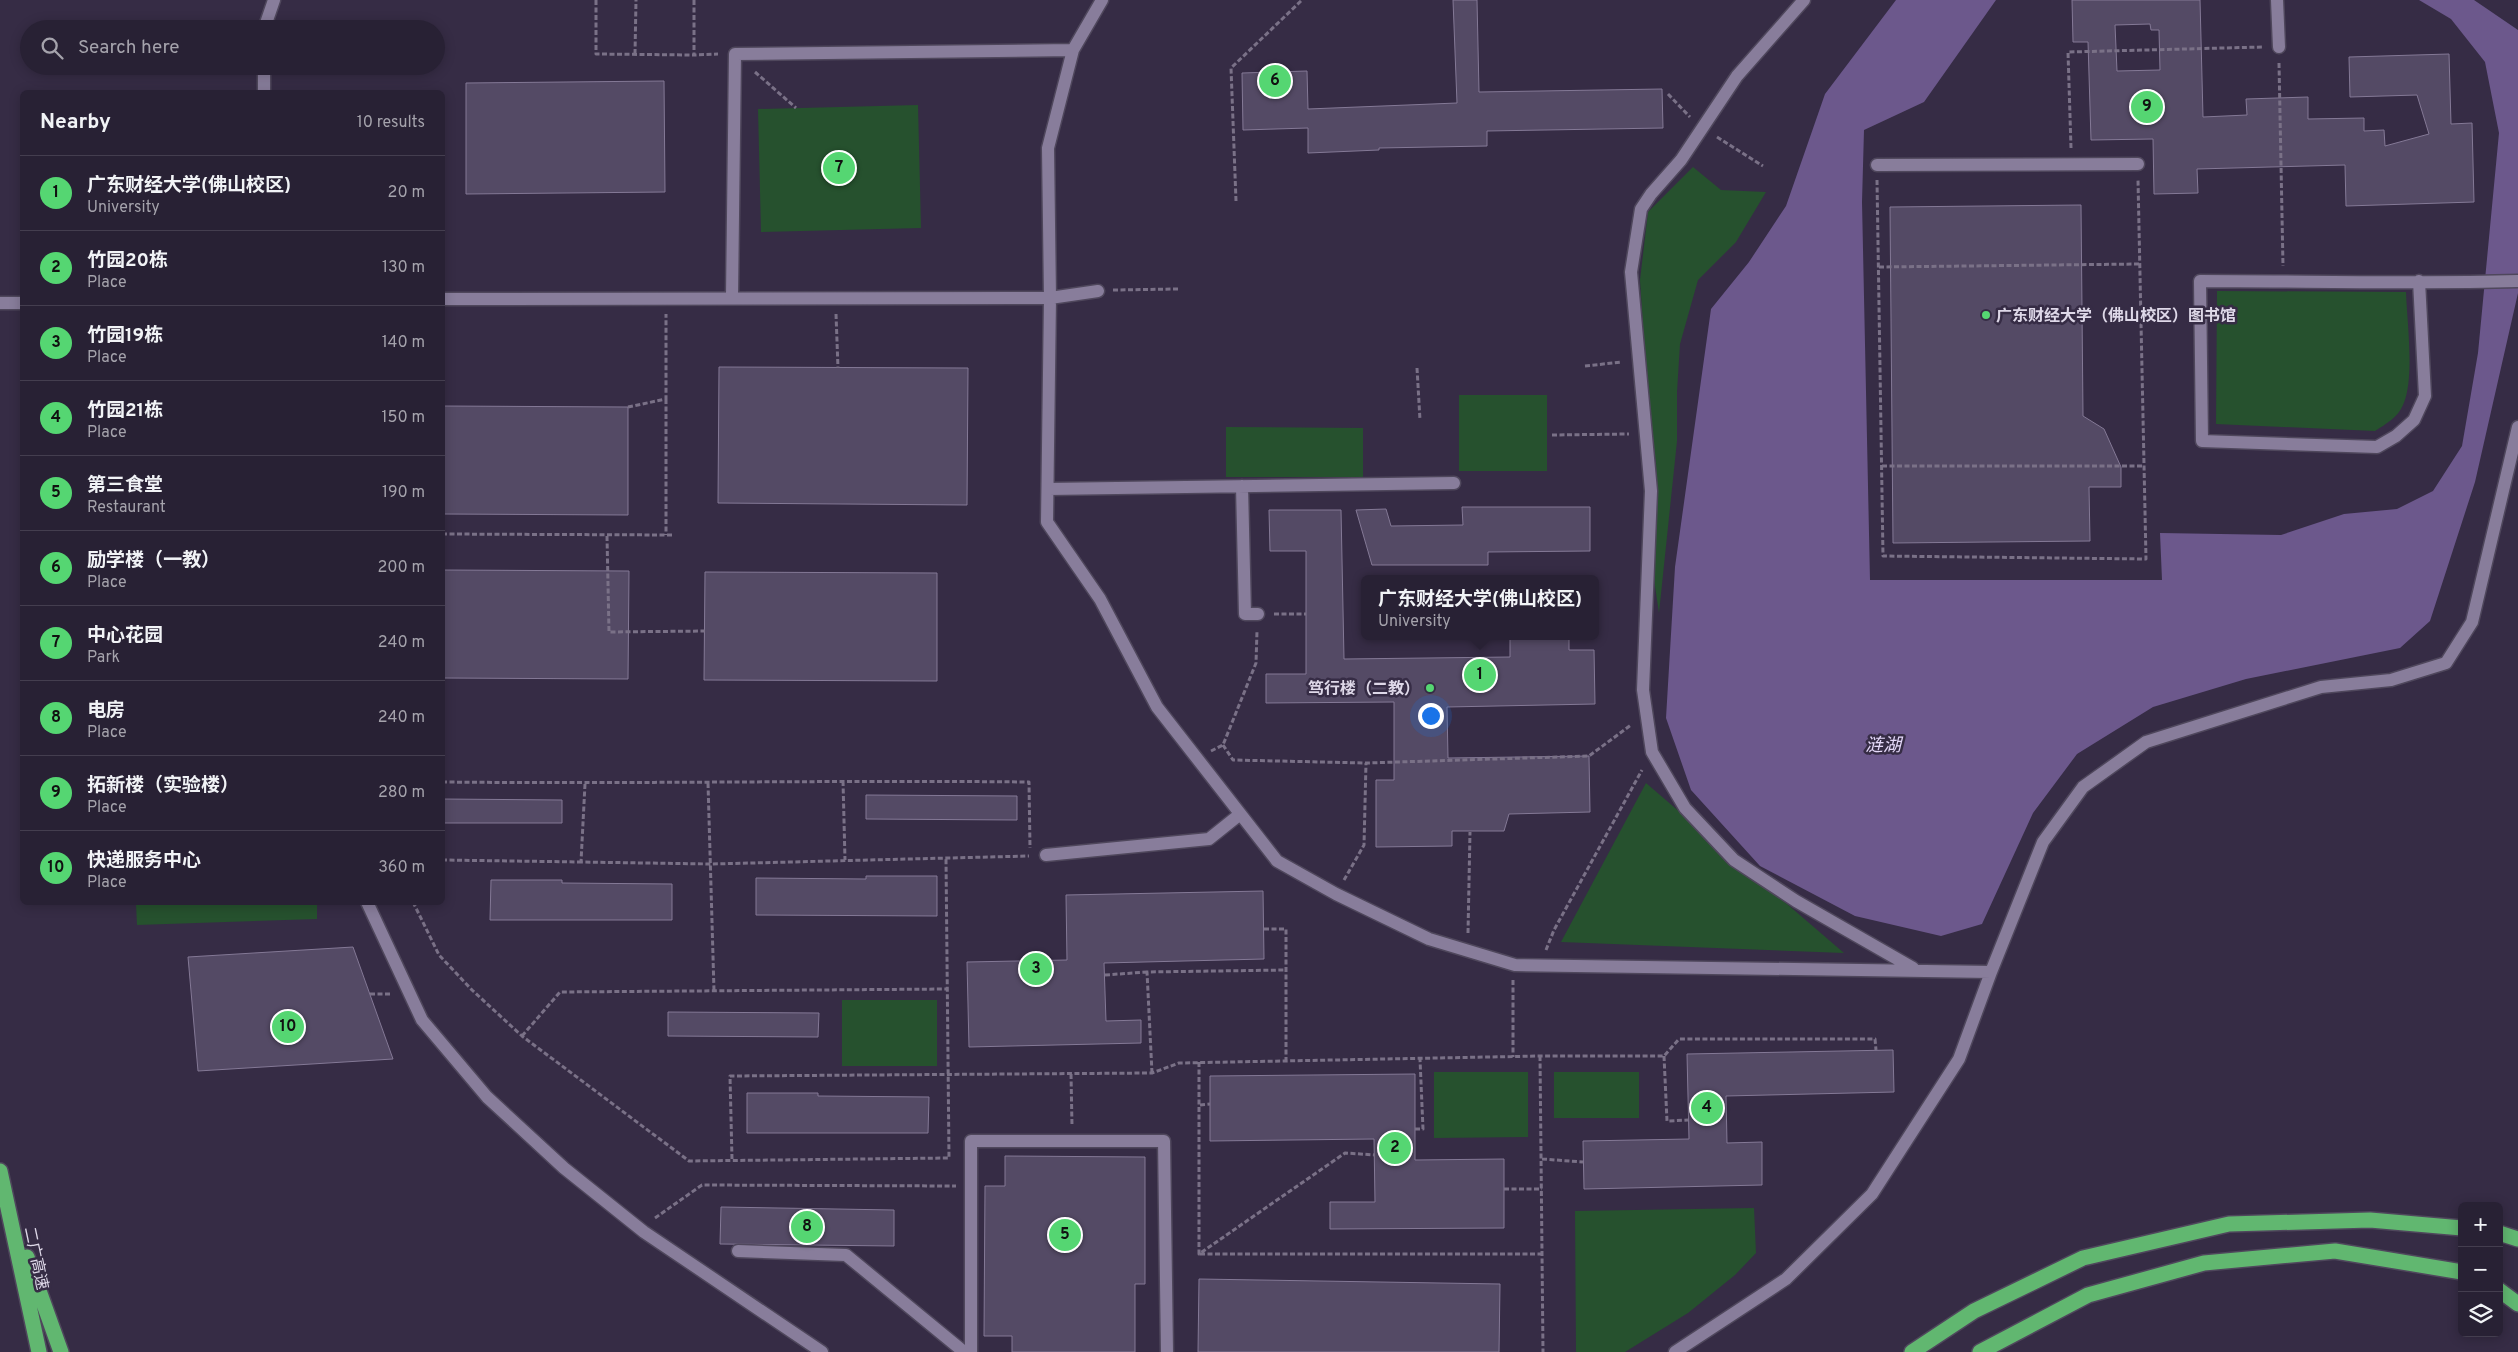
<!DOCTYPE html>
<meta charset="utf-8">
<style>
body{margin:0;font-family:Overpass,"Noto Sans SC",sans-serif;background:#30293c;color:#f1f3f6}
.controls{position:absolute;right:15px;bottom:15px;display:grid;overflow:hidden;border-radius:8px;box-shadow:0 2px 12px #0003}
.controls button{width:45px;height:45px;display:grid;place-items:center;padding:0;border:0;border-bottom:1px solid #443e4f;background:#282134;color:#f1f3f6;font:25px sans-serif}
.you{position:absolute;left:1430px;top:715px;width:18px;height:18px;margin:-12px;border:4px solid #fff;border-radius:50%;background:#1a73e8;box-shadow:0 0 0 8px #1a73e833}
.badge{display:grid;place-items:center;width:32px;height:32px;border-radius:50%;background:#55d672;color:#111;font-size:16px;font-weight:700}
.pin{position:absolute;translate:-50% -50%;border:2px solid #fff;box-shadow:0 1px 5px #0006}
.popup{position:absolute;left:1361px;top:575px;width:238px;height:65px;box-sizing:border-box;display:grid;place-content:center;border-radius:8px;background:#282134;filter:drop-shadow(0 1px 4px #0005);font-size:16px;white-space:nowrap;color:#a5a3ac}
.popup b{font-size:19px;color:#f1f3f6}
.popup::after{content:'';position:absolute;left:50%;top:100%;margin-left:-10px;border:10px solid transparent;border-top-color:#282134}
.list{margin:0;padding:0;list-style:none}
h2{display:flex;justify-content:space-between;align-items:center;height:65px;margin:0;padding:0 20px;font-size:21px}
h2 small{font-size:16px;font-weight:400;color:#a5a3ac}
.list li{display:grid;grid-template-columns:32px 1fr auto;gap:15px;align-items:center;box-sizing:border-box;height:75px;padding:0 20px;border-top:1px solid #443e4f}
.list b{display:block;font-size:19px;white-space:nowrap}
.list p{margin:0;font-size:16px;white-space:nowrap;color:#a5a3ac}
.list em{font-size:16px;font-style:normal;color:#a5a3ac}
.icon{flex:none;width:28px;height:28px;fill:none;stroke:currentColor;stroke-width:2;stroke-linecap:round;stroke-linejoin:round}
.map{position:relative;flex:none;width:2518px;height:1352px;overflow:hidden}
.search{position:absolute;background:#282134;box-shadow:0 2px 12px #0003;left:20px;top:20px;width:425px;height:55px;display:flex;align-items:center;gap:12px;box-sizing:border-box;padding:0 18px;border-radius:28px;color:#a5a3ac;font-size:19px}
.panel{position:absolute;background:#282134;box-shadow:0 2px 12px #0003;left:20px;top:90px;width:425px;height:815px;border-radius:8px}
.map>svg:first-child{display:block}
.green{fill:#26512e}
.water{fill:#6c588c}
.building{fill:#544a65;stroke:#847996;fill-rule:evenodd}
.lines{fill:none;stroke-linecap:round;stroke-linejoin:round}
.minor-casing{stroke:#4f475c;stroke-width:15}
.highway-casing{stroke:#4f475c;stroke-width:18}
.path{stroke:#7a7187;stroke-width:3;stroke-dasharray:5 2.5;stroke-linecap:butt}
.minor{stroke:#887d9b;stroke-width:12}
.highway{stroke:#61b770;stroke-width:15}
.poi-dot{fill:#55d672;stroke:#362c45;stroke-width:2}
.labels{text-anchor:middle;stroke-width:5;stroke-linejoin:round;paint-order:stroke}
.poi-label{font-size:16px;font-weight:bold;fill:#ded8e8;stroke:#362c45;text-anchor:start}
.street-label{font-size:16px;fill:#ded8e8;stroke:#362c45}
.water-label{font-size:18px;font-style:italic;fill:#e5d9fa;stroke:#362c45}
</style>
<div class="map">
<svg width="2518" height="1352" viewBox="0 0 2518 1352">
<rect width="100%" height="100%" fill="#362c45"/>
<path class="green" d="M918 105 921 228 761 232 758 109Z
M1693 167 1721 190 1766 192 1736 242 1698 280 1680 344 1677 392V441L1659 613 1653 573 1657 515 1656 463 1649 416 1640 280 1648 212Z
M2217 291 2406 292C2407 322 2415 379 2403 405 2398 417 2386 424 2375 431L2216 424Z
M1459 395H1547V471H1459Z
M1226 427 1363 428V477H1226Z
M1646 783 1844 953 1561 942Z
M136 903H317V919L137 925Z
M842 1000H937V1066H842Z
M1434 1072H1528V1137L1434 1138Z
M1554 1072H1639V1118H1554Z
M1754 1208 1756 1253 1735 1275 1688 1313 1625 1352H1576L1575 1211Z"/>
<path class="water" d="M1896 0H1996L1924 102 1864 130 1862 202 1870 580H2162L2160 533 2281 535 2344 514 2397 509 2433 491 2462 446 2478 353 2499 133 2485 62 2451 19 2419 0H2474L2518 30V293L2475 482 2430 621 2400 648 2246 679 2153 707 2077 754 2033 813 1982 924 1941 936 1855 916 1760 866 1691 790 1666 718 1675 567 1711 309 1749 262 1786 206 1825 94Z"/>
<path class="building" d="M1453 0H1477L1479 92 1662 89 1663 128 1487 131V146L1379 148V150L1308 153V128L1243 130 1242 73 1307 71 1308 109 1457 103Z
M2072 0H2200L2203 117 2247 115 2246 99 2308 97V119L2364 118V131L2384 130 2385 146 2429 134 2417 95 2350 97 2349 57 2449 54 2451 124 2472 123 2474 202 2346 206 2345 165 2197 169 2198 193 2154 194 2153 139 2091 140 2088 42H2073ZM2150 24 2151 30H2159L2160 70 2117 71 2115 25Z
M664 81 665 192 466 194V83Z
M2081 205 2083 416 2104 429 2121 467V487H2089L2090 541 1893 543 1890 207Z
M719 367 968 368 967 505 718 503Z
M442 406 628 407V515L442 514Z
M1462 507H1590V551L1488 552V565H1372L1356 510 1386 509 1391 526 1463 525Z
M1269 510H1341L1344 659 1510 657V636H1569V650H1594L1595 704 1447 707 1448 758 1589 756 1590 812 1509 814 1504 831H1452V846L1376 847V780H1394V702L1266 703V674H1306V551H1270Z
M442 570 629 571 628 679 442 678Z
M705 572 937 573V681L704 680Z
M866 795 1017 796V820L866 819Z
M442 799 562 800V823H442Z
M866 876H937V916L756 915V878L866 879Z
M491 880H562V883L672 884V920H490Z
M1263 891 1264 959 1104 963 1106 1021 1141 1020V1043L969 1047 967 962 1067 960 1066 895Z
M353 947 393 1059 198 1071 188 957Z
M668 1012 819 1013 818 1037 668 1036Z
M1893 1050 1894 1092 1726 1096 1727 1143 1762 1142V1185L1584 1189 1583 1141 1689 1139 1687 1054Z
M1415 1074V1160L1504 1159V1228L1330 1229V1202H1375L1374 1139 1210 1141V1076Z
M747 1093H818V1096L929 1097 928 1133H747Z
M1005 1156 1145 1157V1284H1135V1352H1012V1336H984L985 1186H1005Z
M721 1207 894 1210V1246L720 1244Z
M1199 1279 1500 1284 1499 1352H1198Z"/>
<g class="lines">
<defs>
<path id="minor" d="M1102 0 1073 50 1048 148 1050 298 1047 522 1100 599 1157 707 1277 861 1336 894 1429 939 1515 965 1991 972
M1804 0 1737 76 1681 160 1651 194 1641 209 1631 272 1651 491 1643 690 1652 752 1685 808 1734 860 1796 901 1913 968
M2277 0 2279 47
M264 29 274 0
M264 66V92
M1877 165 2138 164
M2419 281 2425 396 2414 420 2396 436 2377 447 2202 441 2200 281C2306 281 2412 284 2518 281
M732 297 735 54 1073 50
M442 299 1050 298 1098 291
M0 303H22
M1242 486 1245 614H1258
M1048 489 1454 483
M1046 855 1209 839 1239 815
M367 902 422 1020 487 1097 564 1168 644 1232 822 1352
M738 1251 846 1255 964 1352
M971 1352V1141H1164L1167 1352
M1675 1352 1786 1279 1872 1194 1959 1059 1991 972 2043 842 2083 787 2146 742 2321 687 2391 680 2446 663 2472 622 2518 427"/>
<path id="highway" d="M0 1171 39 1352
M2499 1233 2518 1239
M27 1257 61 1352
M2499 1290 2518 1304
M1912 1352 1974 1311 2083 1258 2229 1224 2370 1220 2462 1228
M1980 1352 2088 1295 2204 1263 2335 1251 2462 1272"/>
</defs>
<use href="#minor" class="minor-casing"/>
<use href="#highway" class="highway-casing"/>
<path class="path" d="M596 0V54L694 55
M694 0V55L718 54
M635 54 636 0
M2279 63 2283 266
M755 72 796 108
M1668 94 1690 117
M1717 137 1763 166
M2071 148 2068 52 2263 47
M1877 180 1883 556 2146 559 2138 180
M1236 201 1231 68 1302 0
M1879 267 2140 264
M1113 290 1178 289
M836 314 838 368
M1585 366 1622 362
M1417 368 1420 420
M666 399V535
M628 407 666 399V314
M1552 435 1629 434
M1882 466H2144
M442 534 672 535
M607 536 609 632 705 631
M1274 614H1306
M1223 745 1233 760 1366 763 1589 756 1631 725
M1211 751 1223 745 1256 663 1257 631
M843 781 845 860
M442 782C638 784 834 780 1029 782L1030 848
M708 783 714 991
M585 784 581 862 711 864 1029 856
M442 860 581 862
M1344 880 1364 845 1366 763
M413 902 439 955 472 990 522 1036 689 1161 949 1158 946 859
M1264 929H1286V1062
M1468 933 1470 832
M1546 950 1554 930 1642 770
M1105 975 1147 972
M1513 980V1057
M370 994H391
M522 1036 560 992 946 989
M1540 1056 1543 1352
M1664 1056 1667 1121 1688 1120
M1199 1062V1254L1345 1153 1375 1155
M1152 1073 1147 972 1286 970
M1071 1074 1072 1126
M1200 1105 1210 1104
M1415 1129H1423L1420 1059
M732 1159 730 1076 1152 1073 1179 1063 1540 1056H1664L1679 1039H1875L1876 1050
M1542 1159 1583 1162
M1504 1189H1542
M655 1218 702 1185 956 1186
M1200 1254H1542"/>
<use href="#minor" class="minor"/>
<use href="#highway" class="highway"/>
</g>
<g class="poi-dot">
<circle cx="1986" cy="315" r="5"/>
<circle cx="1430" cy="688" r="5"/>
</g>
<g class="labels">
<g class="poi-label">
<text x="1996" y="321">广东财经大学（佛山校区）图书馆</text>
<text x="1420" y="694" text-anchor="end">笃行楼（二教）</text>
</g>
<g class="street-label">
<text transform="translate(37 1258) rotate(78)" y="6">二广高速</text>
</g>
<g class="water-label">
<text x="1883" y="751">涟湖</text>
</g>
</g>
</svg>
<div class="controls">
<button>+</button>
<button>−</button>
<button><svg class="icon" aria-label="layers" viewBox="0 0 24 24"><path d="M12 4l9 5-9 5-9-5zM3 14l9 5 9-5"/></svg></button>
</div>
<div class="you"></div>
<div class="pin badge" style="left:1480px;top:675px">1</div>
<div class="popup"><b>广东财经大学(佛山校区)</b>University</div>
<div class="pin badge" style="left:1395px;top:1148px">2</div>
<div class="pin badge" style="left:1036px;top:969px">3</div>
<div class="pin badge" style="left:1707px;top:1108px">4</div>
<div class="pin badge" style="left:1065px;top:1235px">5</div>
<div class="pin badge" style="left:1275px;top:81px">6</div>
<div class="pin badge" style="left:839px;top:168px">7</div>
<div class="pin badge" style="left:807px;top:1227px">8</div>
<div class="pin badge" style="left:2147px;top:107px">9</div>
<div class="pin badge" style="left:288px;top:1027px">10</div>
<div class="search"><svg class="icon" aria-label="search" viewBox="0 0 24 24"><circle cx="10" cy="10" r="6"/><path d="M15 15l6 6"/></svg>Search here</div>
<section class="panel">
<h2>Nearby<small>10 results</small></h2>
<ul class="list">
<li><span class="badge">1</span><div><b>广东财经大学(佛山校区)</b><p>University</p></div><em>20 m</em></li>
<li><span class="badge">2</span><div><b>竹园20栋</b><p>Place</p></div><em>130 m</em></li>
<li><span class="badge">3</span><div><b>竹园19栋</b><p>Place</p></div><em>140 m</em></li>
<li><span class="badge">4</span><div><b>竹园21栋</b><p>Place</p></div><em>150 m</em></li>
<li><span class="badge">5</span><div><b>第三食堂</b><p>Restaurant</p></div><em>190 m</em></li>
<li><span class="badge">6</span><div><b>励学楼（一教）</b><p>Place</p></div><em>200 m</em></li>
<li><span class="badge">7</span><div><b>中心花园</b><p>Park</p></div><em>240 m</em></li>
<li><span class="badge">8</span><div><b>电房</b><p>Place</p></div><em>240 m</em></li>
<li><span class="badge">9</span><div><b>拓新楼（实验楼）</b><p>Place</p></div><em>280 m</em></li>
<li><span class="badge">10</span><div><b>快递服务中心</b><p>Place</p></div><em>360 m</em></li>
</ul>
</section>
</div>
